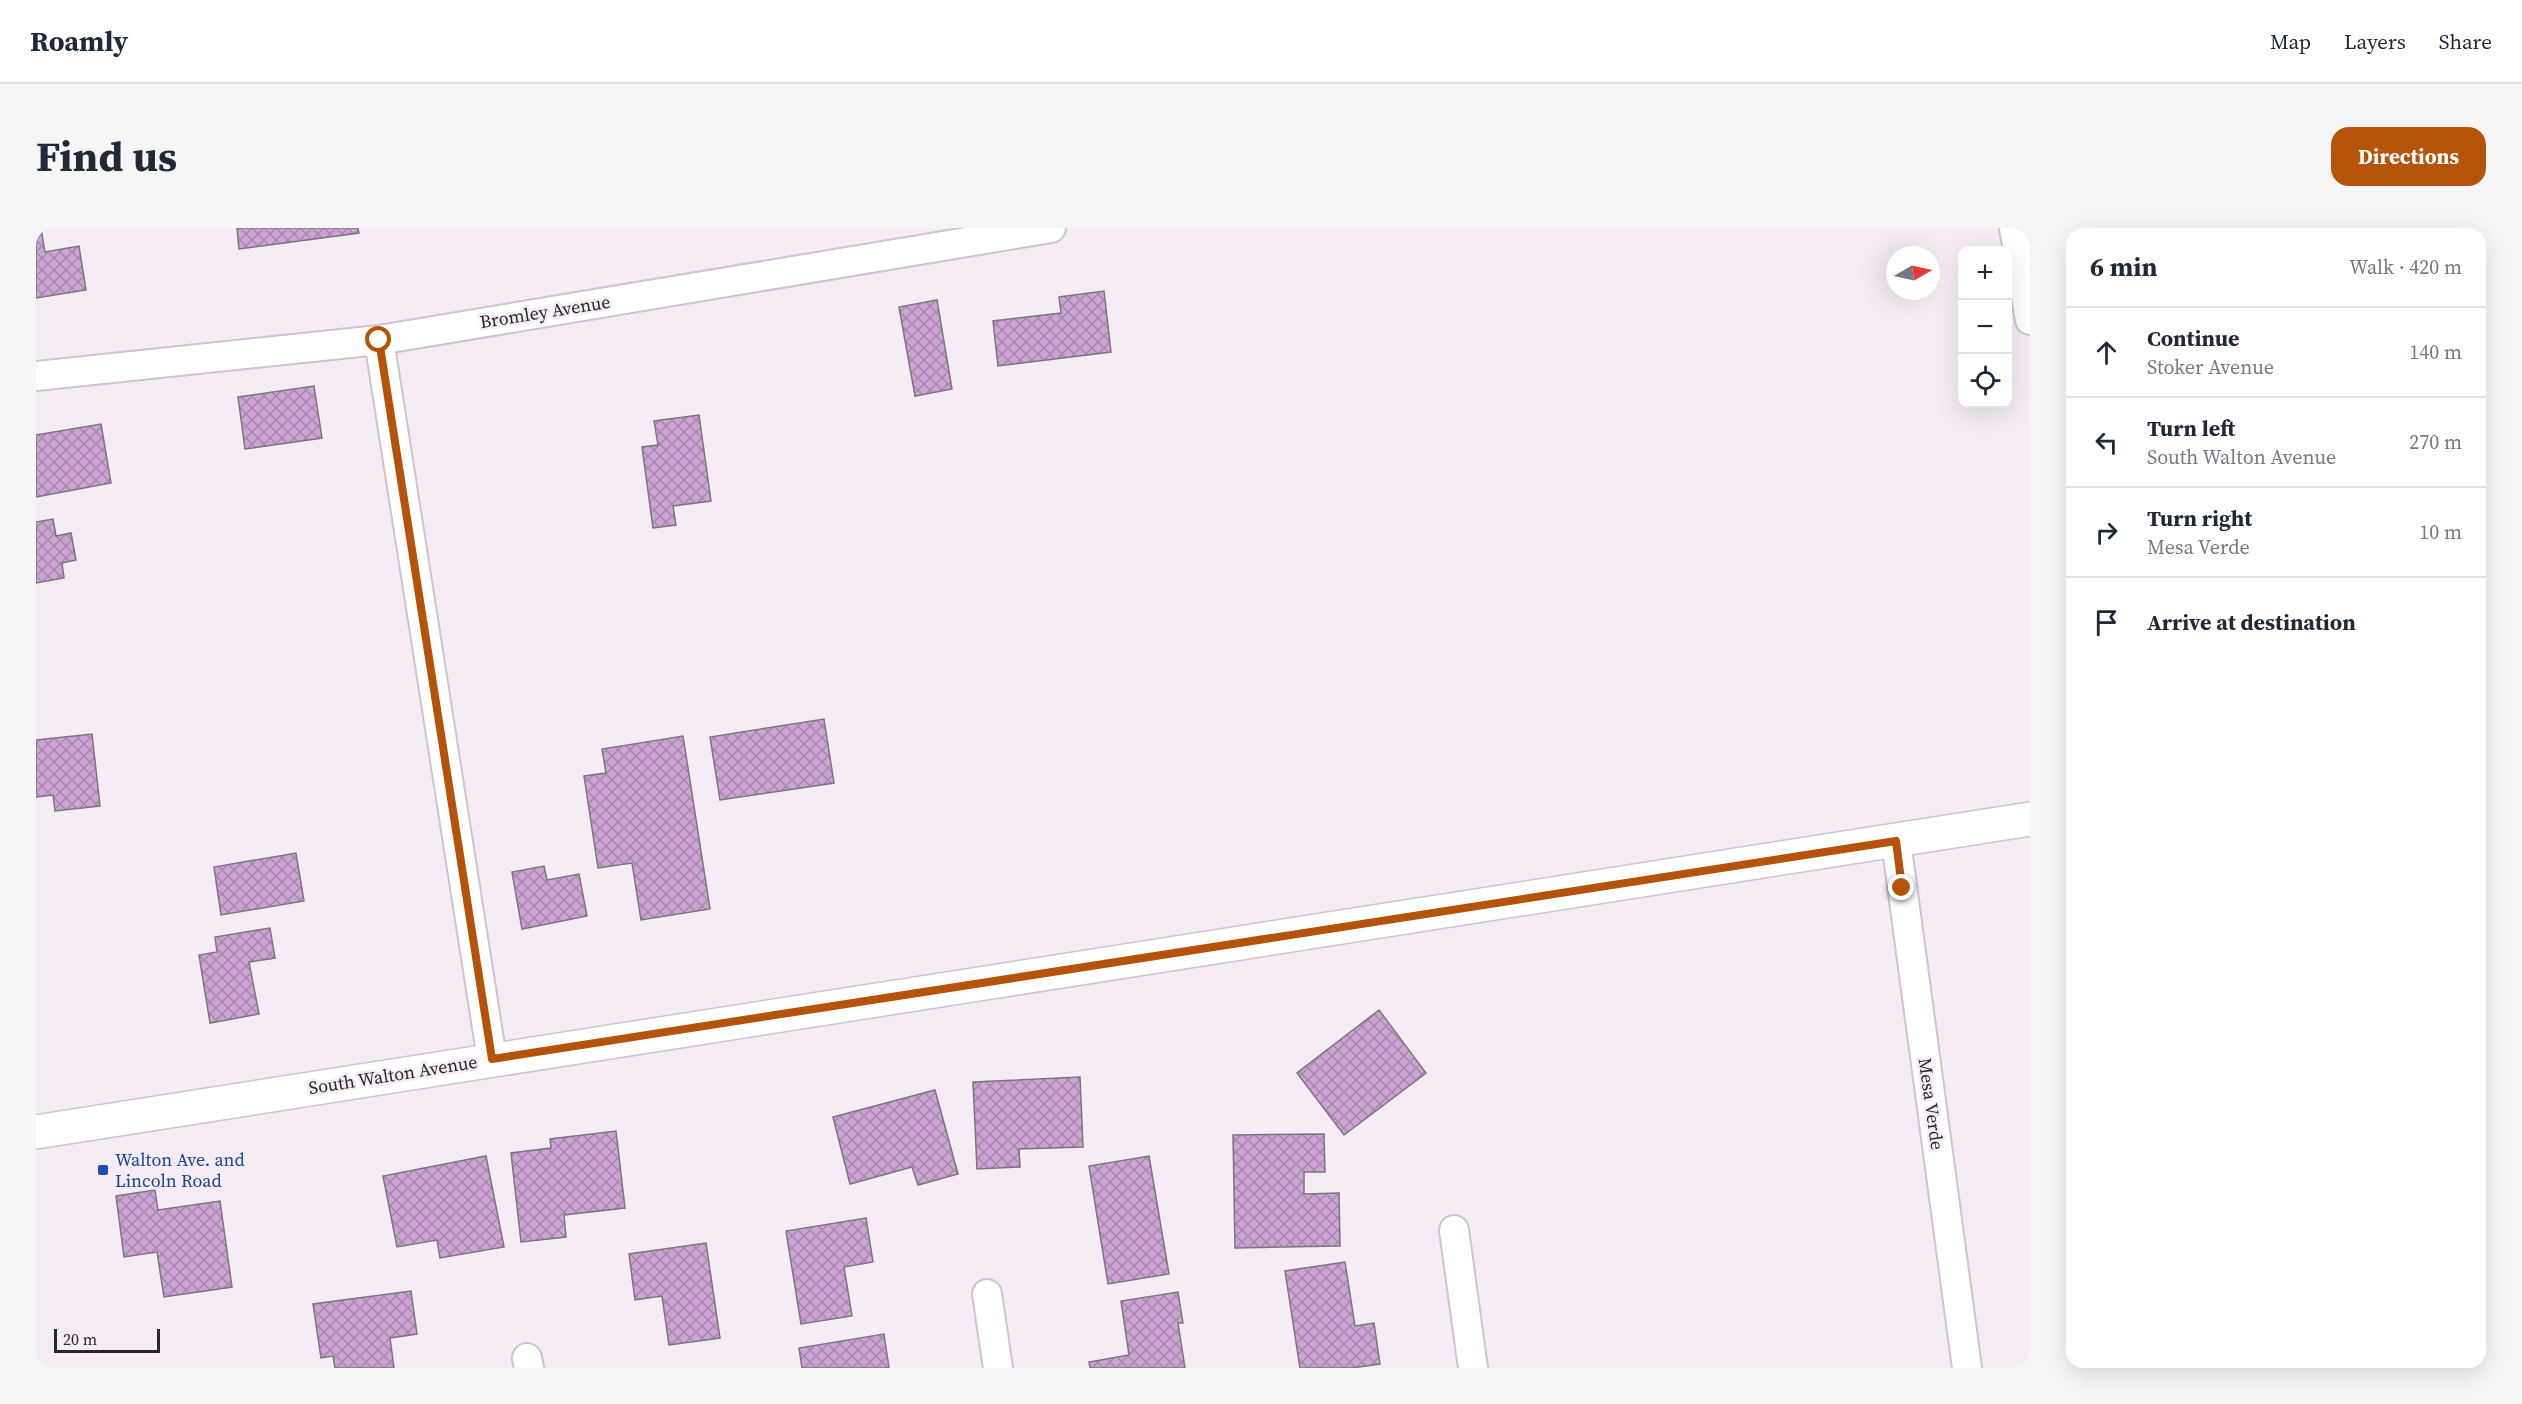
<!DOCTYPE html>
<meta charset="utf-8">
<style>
body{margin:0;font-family:"Source Serif 4",serif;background:#f6f6f7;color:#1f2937}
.controls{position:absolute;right:18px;top:18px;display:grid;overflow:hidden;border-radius:12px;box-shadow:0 6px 24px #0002}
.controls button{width:54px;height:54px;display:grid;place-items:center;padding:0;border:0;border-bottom:2px solid #e0e1e3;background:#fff;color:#1f2937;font:30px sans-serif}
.compass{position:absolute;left:1850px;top:18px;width:54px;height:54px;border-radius:50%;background:#fff;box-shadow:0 6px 24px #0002;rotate:81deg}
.scale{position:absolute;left:18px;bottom:15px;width:106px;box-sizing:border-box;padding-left:6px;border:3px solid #2a272b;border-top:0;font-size:16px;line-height:21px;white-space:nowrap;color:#2a272b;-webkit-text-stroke:4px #f5ecf6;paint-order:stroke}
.stop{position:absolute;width:18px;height:18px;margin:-14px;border:4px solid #b45309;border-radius:50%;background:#fff}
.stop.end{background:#b45309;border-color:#fff;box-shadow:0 2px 6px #0008}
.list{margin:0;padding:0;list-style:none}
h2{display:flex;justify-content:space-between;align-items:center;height:78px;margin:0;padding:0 24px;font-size:26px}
h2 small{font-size:20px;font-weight:400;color:#747a83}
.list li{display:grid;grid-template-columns:39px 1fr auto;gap:18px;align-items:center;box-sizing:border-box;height:90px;padding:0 24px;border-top:2px solid #e0e1e3}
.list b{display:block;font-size:22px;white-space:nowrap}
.list p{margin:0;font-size:20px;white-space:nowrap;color:#747a83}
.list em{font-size:20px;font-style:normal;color:#747a83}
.icon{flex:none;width:33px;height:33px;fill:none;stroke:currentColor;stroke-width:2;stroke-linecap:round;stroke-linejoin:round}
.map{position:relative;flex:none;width:1994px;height:1140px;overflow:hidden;border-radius:18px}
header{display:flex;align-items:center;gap:36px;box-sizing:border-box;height:84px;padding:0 30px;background:#fff;border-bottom:2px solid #e0e1e3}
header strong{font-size:28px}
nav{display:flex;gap:33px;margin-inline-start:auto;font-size:21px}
.intro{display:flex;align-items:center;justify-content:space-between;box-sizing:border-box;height:144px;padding:0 36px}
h1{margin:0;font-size:42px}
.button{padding:15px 27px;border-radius:18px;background:#b45309;color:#fff;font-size:21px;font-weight:700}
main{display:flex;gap:36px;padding:0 36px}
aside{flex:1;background:#fff;border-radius:18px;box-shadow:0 6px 24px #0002}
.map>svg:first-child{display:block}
.building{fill:url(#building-cross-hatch);stroke:#7d757e;stroke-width:1.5}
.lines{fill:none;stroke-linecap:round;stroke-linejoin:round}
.minor-casing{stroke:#cdc4cf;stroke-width:32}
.tertiary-casing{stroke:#cdc4cf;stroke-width:36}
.minor{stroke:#fff;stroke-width:28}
.tertiary{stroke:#fff;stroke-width:33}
.route{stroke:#b45309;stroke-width:8}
.transit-dot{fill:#1a4fb4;stroke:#f5ecf6;stroke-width:2}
.labels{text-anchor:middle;stroke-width:5;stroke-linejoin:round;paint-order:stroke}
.street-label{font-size:18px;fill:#2a272b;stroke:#f5ecf6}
.transit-label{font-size:18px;fill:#164399;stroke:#f5ecf6;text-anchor:start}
</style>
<header>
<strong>Roamly</strong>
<nav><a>Map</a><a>Layers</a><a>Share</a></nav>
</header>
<div class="intro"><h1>Find us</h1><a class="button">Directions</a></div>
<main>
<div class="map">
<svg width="1994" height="1140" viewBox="0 0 1994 1140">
<defs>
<pattern id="building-cross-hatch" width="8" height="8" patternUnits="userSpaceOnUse" patternTransform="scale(1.5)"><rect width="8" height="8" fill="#cca4d4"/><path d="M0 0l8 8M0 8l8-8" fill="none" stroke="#a686ac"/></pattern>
</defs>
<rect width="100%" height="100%" fill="#f5ecf6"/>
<path class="building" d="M0 0H5L9 24 43 18 50 62 0 70Z
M201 0H322L323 5 203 21Z
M1068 63 1075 124 962 138 957 93 1025 85 1023 69Z
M901 72 916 161 879 168 863 79Z
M278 158 286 210 209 221 202 169Z
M663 187 675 273 637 278 640 297 617 300 606 219 622 217 618 193Z
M65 196 75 255 0 269V207Z
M17 291 20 308 35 305 40 332 26 335 28 350 0 355V294Z
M788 491 798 555 684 572 674 509Z
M56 506 64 578 19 583 17 567 0 569V512Z
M647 508 674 681 605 692 596 635 562 640 548 548 570 545 566 521Z
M260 625 268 673 185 687 178 639Z
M508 638 511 652 543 646 551 688 486 701 476 644Z
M234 700 239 730 213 734 223 786 174 795 163 727 181 724 179 709Z
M1343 782 1390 845 1308 907 1261 845Z
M1044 849 1047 919 983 921 984 939 941 941 937 854Z
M899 862 922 946 882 957 876 939 814 956 797 889Z
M580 903 589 980 528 987 530 1009 485 1014 475 925 515 920 514 911Z
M1288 906 1289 944H1268V966L1303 965 1304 1018 1199 1020 1197 907Z
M450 928 468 1019 404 1030 401 1012 361 1019 347 948Z
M1113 928 1133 1046 1072 1056 1053 938Z
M119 962 122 982 184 973 196 1059 128 1069 121 1024 88 1029 80 968Z
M830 990 837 1034 808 1039 816 1088 765 1096 750 1003Z
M670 1015 684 1110 633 1117 626 1068 599 1072 593 1026Z
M1309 1034 1319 1098 1338 1095 1344 1136 1316 1140H1264L1249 1043Z
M375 1063 381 1106 354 1110 358 1140H299L297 1128 285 1130 277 1076Z
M1142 1064 1147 1095H1142L1149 1140H1054L1053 1134 1093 1127 1085 1073Z
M848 1106 853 1140H766L763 1120Z"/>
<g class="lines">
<defs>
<path id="minor" d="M1978 0 1994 92
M343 112 456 831
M0 148 343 112 1015 0
M1860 613 1931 1140
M1418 1002 1437 1140
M951 1066 962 1140
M491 1130 493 1140"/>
<path id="tertiary" d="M0 904 1994 591"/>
</defs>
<use href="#minor" class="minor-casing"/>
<use href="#tertiary" class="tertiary-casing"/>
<use href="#minor" class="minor"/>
<use href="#tertiary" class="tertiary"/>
</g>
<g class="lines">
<path class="route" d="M343 112 456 831 1860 613 1866 660"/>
</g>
<rect class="transit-dot" x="61" y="936" width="12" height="12" rx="3"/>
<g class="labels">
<g class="street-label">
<text transform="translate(509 84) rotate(-9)" y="6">Bromley Avenue</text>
<text transform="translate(357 847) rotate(-9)" y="6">South Walton Avenue</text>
<text transform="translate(1895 876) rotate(82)" y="6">Mesa Verde</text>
</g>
<g class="transit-label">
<text x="79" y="938">Walton Ave. and<tspan x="79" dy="21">Lincoln Road</tspan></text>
</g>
</g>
</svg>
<div class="controls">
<button>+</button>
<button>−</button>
<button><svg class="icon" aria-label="locate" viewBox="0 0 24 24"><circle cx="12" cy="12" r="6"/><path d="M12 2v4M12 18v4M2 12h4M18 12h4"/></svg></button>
</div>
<svg class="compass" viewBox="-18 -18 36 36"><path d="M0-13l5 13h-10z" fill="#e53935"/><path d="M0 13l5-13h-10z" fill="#747a83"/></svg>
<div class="scale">20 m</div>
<div class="stop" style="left:343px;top:112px"></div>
<div class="stop end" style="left:1866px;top:660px"></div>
</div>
<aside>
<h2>6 min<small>Walk · 420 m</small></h2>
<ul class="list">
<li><svg class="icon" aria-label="ahead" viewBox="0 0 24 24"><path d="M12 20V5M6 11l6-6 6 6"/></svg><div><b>Continue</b><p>Stoker Avenue</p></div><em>140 m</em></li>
<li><svg class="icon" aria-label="left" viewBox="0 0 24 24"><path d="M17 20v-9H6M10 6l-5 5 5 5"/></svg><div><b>Turn left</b><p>South Walton Avenue</p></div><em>270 m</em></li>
<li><svg class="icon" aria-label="right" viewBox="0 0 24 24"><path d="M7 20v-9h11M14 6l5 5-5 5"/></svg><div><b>Turn right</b><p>Mesa Verde</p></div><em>10 m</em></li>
<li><svg class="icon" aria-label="arrive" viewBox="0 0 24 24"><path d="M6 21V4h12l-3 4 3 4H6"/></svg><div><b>Arrive at destination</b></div></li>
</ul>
</aside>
</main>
